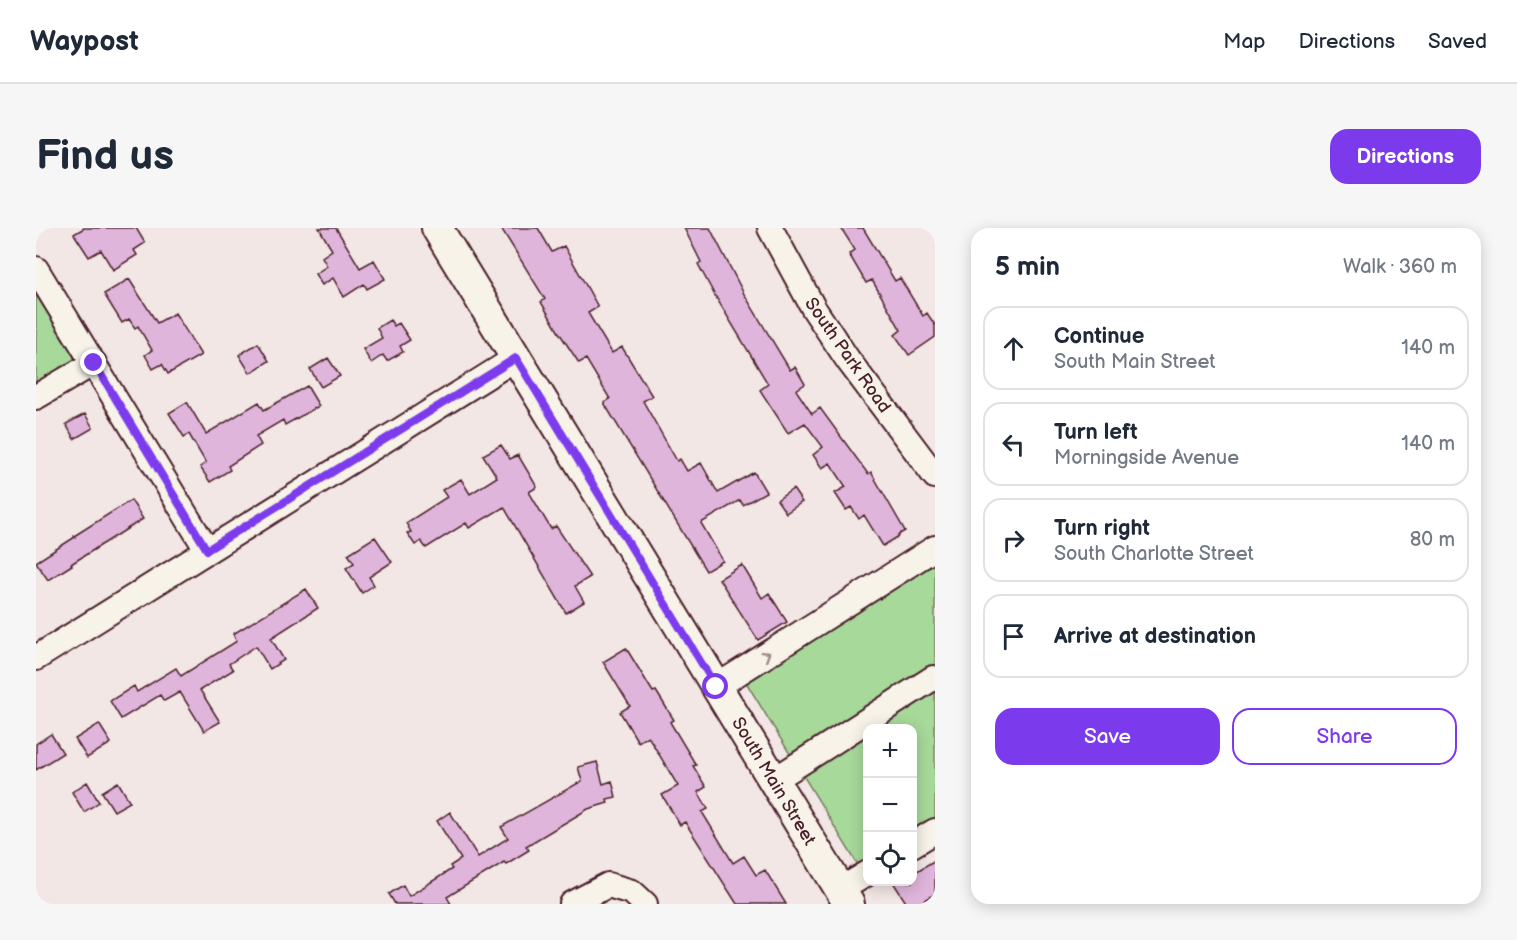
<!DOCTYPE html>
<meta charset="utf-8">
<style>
body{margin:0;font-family:"Balsamiq Sans",sans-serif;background:#f6f6f7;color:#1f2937}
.controls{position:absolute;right:18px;bottom:18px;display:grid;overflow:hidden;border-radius:12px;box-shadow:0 3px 15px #0003}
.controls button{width:54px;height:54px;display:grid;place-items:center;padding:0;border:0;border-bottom:2px solid #e0e1e3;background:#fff;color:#1f2937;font:30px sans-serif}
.stop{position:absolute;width:18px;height:18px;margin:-14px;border:4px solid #7c3aed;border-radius:50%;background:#fff}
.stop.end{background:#7c3aed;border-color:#fff;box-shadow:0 2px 6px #0008}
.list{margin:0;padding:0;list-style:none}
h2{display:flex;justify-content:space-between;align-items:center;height:78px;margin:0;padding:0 24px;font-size:26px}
h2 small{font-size:20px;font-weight:400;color:#747a83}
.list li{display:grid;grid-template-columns:39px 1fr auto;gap:18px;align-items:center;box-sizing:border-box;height:84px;margin:0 12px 12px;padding:0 12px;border:2px solid #e0e1e3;border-radius:18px}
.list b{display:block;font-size:22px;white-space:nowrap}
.list p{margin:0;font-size:20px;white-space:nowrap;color:#747a83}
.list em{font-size:20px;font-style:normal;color:#747a83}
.actions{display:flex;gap:12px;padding:18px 24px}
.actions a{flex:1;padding:14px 0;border:2px solid #7c3aed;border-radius:18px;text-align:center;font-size:21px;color:#7c3aed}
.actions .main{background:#7c3aed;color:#fff}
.icon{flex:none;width:33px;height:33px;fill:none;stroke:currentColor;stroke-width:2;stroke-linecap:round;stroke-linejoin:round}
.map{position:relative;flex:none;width:899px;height:676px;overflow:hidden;border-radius:18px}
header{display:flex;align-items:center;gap:36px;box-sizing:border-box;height:84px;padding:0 30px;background:#fff;border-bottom:2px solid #e0e1e3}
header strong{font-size:28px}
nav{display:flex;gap:33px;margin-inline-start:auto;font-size:21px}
.intro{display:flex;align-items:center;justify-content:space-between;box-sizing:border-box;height:144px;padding:0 36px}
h1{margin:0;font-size:42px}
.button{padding:15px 27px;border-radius:18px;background:#7c3aed;color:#fff;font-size:21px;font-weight:700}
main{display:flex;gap:36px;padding:0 36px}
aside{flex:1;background:#fff;border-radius:18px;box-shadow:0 3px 15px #0003}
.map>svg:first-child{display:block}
.green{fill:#a7d99a;stroke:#787c62;stroke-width:1.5}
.building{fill:#dfb5db;stroke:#4a1f2b;stroke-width:1.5}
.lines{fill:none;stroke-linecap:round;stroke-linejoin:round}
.minor-casing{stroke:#4a1f2b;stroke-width:28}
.major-casing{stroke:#4a1f2b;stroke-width:34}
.minor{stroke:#f7f3e8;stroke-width:24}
.major{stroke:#f7f3e8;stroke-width:30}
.oneway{stroke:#a0898a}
.route{stroke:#7c3aed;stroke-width:8}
.labels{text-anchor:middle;stroke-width:6;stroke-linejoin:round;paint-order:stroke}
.street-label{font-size:18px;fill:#4a1f2b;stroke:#f7f3e8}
</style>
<header>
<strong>Waypost</strong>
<nav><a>Map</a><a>Directions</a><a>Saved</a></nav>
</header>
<div class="intro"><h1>Find us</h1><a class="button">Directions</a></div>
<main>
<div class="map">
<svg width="899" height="676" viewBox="0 0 899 676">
<rect width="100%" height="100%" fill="#f2e7e5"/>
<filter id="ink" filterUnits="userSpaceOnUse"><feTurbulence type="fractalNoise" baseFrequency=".0167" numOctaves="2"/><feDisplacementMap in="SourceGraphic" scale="12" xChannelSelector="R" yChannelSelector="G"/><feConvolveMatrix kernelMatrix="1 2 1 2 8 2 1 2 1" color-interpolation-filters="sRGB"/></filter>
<g filter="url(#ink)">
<path class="green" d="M0 62 37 124 38 130 37 137 0 161Z
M899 331V592L877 605 876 500H832L831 632 822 637 708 451Z"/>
<path class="building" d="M48 0H100L109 15 98 22 101 27 77 42 65 22 53 29 38 6Z
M283 0H300L324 40 338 32 349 51 331 61 328 56 308 69 297 50 286 57 279 46 291 38 286 29 296 22Z
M465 0H502L516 24 528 18 562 79 552 85 576 125 586 119 616 168 607 173 641 233 644 231 651 243 665 235 682 265 718 244 730 264 707 277 704 272 665 295 687 333 670 343 568 175 574 171 550 131 543 135 522 103 505 74 509 71Z
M648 0H674L708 66 754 142 759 139 769 156 760 162 776 186 784 180 832 246 835 244 869 303 862 307 863 308 847 318 828 287 823 291 815 279 810 282 799 265 810 259 794 235 786 240 777 227 787 219 769 195 752 205 724 162 732 156 678 66 662 36 665 34Z
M805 0H827L859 53 864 50 887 88 891 85 899 97V109L873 127 859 107 865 102 836 52 830 55 813 26 819 22Z
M93 51 121 95 139 85 165 127 132 146 126 136 117 141 109 127 116 122 102 98 99 100 93 91 86 95 68 66Z
M354 92 358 98 363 95 374 112 364 118 367 124 351 133 347 127 335 135 327 121 346 110 341 100Z
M222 115 233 133 214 145 203 127Z
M292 130 304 148 285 159 274 141Z
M271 158 283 178 249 197 247 192 220 208 225 217 192 238 194 242 174 254 164 239 170 235 153 206 148 209 133 185 151 174 170 206 223 174 228 182Z
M49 186 57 200 38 211 30 196Z
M465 217 474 231 482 227 501 259 493 264 515 301 520 298 554 349 539 358 548 374 530 385 468 279 433 300 430 295 390 320 385 313 379 317 371 305 375 304 370 295 411 269 406 262 425 251 434 266 461 249 447 227Z
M757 261 766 274 750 285 741 272Z
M95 272 107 291 35 336 36 337 12 352 0 334 39 309 38 308Z
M339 309 356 334 333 349 338 357 326 365 310 340 318 335 312 326Z
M706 337 726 370 733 365 751 394 722 412 683 351Z
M270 361 282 380 235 410 248 432 234 441 220 418 193 436 197 442 164 462 184 494 168 503 144 464 128 473 124 467 85 491 74 473 98 458 101 464 140 440 145 448 201 413 197 406Z
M590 420 617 464 620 463 638 492 634 494 660 537 657 538 670 559 662 564 672 581 666 584 697 635 708 628 720 647 729 642 750 676H701L649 594 644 597 626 567 642 558 612 508 602 514 584 484 594 478 567 434Z
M63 496 75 515 51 530 39 511Z
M15 506 27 525 0 542V516Z
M561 534 567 556 576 553 580 569 571 571 572 575 552 581 490 618 493 622 470 636 468 634 411 669 415 676H359L353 666 367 657 373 668 416 641 414 638 425 631 401 593 414 584 442 629 472 610 465 599 546 553 542 539Z
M51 554 63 574 48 584 36 564Z
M82 554 94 574 78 583 66 564Z
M899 632V666L883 676H871L857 654H876V646Z"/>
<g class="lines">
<defs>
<path id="minor" d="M734 0 778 81 812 132 899 248
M0 41 171 322
M0 169 58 135
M0 430 480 130
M680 459 899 320
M738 552 897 450
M876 617 899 603
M804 662 832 645
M536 676 572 657 596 664 609 676"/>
<path id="major" d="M401 0 813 676"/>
</defs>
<use href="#minor" class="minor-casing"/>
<use href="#major" class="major-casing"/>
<use href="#minor" class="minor"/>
<use href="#major" class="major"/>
</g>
<defs><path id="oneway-chevron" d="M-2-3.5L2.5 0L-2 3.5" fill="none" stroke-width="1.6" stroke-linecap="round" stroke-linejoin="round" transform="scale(1.5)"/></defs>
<use class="oneway" href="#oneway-chevron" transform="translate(730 427) rotate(-32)"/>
</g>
<g class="lines" filter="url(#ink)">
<path class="route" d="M58 135 171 322 480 130 680 459"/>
</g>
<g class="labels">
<g class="street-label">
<text transform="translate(812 127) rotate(55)" y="6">South Park Road</text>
<text transform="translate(738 553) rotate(59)" y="6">South Main Street</text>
</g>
</g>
</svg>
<div class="controls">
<button>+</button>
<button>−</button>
<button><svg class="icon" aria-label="locate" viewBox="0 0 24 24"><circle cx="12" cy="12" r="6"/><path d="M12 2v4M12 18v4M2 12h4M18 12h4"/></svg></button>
</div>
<div class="stop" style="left:680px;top:459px"></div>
<div class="stop end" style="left:58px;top:135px"></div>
</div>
<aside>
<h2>5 min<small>Walk · 360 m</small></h2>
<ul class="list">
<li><svg class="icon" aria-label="ahead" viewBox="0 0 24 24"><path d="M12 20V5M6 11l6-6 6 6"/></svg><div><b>Continue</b><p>South Main Street</p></div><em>140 m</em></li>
<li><svg class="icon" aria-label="left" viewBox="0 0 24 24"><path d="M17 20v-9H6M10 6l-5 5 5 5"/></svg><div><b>Turn left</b><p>Morningside Avenue</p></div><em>140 m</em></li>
<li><svg class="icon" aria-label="right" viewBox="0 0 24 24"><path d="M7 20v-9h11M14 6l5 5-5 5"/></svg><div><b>Turn right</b><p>South Charlotte Street</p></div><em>80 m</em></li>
<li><svg class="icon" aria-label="arrive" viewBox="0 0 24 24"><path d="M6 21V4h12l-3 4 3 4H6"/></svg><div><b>Arrive at destination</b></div></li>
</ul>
<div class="actions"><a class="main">Save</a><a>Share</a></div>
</aside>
</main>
